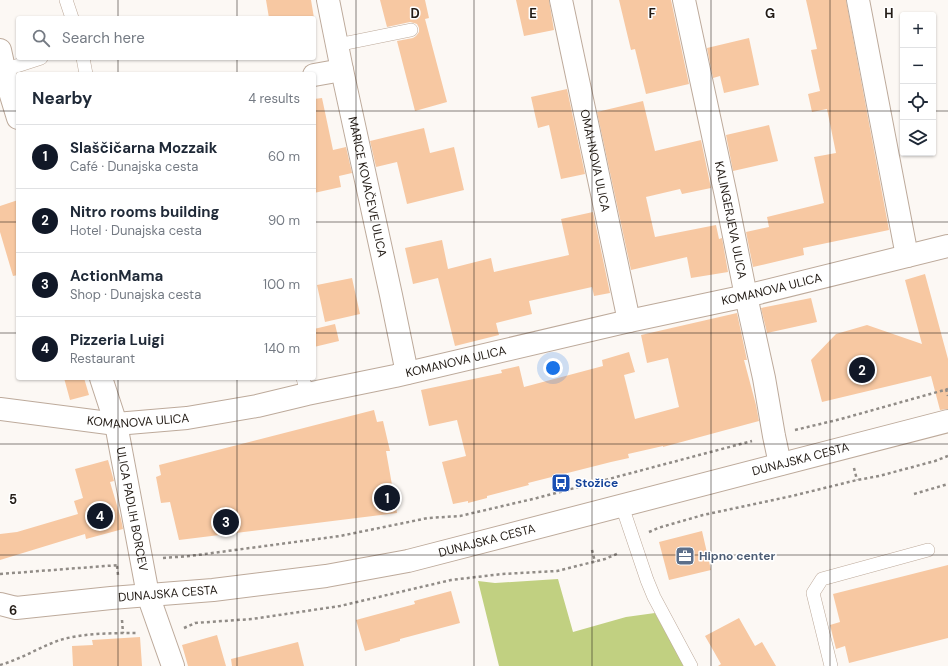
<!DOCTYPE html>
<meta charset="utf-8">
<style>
body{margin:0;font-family:"DM Sans",sans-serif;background:#f2f2f3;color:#1f2937}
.controls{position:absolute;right:12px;top:12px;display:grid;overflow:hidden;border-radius:4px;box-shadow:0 1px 3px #0004}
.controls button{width:36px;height:36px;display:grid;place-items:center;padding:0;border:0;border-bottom:1px solid #e0e1e3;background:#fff;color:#1f2937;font:20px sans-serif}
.you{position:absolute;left:553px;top:368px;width:14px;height:14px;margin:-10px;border:3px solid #fff;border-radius:50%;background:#1a73e8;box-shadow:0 0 0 6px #1a73e833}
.badge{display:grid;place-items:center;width:26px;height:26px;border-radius:50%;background:#111827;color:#fff;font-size:13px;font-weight:700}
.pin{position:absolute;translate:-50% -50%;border:2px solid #fff;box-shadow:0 1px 4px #0006}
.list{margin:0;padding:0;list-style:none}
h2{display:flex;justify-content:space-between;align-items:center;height:52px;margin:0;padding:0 16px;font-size:17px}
h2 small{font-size:13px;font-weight:400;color:#747a83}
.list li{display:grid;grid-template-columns:26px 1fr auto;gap:12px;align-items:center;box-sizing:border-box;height:64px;padding:0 16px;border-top:1px solid #e0e1e3}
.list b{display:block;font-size:15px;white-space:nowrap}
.list p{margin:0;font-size:13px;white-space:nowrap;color:#747a83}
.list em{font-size:13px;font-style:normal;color:#747a83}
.icon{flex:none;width:22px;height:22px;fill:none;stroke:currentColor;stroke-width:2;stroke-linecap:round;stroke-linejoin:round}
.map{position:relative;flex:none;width:948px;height:666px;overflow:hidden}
.search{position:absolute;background:#fff;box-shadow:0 1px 3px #0004;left:16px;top:16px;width:300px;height:44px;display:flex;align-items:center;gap:10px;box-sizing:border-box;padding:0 14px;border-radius:4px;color:#747a83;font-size:15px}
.panel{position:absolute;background:#fff;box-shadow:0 1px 3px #0004;left:16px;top:72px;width:300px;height:308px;border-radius:4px}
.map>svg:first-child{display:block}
.green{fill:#c1d081}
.building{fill:#f7c8a2}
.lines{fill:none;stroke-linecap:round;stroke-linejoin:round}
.lane-casing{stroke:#bdaa9b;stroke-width:14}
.street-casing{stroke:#bdaa9b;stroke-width:24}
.secondary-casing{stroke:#bdaa9b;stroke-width:24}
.path{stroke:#918c87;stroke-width:2.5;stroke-dasharray:3 3;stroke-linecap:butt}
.lane{stroke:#fff;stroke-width:13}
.street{stroke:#fff;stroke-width:22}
.secondary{stroke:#fff;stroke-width:22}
.grid{fill:none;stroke:#231c16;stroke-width:1;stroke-opacity:0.55}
.labels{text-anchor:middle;stroke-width:3;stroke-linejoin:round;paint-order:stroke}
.street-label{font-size:12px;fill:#231c16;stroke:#fff}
.transit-label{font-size:12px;font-weight:bold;fill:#164399;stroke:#fff;text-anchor:start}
.service-label{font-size:12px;font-weight:bold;fill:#4e5e75;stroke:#fff;text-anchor:start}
.grid-label{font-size:13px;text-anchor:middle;font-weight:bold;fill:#231c16;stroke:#fff;stroke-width:3;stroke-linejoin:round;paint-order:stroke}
</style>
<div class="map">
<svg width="948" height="666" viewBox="0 0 948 666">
<rect width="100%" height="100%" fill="#fcf8f4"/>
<path class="green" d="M558 579 573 632 626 617 655 613 684 666H499L478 581 495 583Z"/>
<path class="building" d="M266 0H311L314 18H269Z
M380 0H425L429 18 425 19 447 102 415 111 397 41 413 38 416 36 419 32V28L417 24 414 23 410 22 387 27Z
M516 0H549L554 30 524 36Z
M619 0H671L689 84 646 94 635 49 631 50Z
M806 0H846L889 230 803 248 804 255 753 267 746 232 769 227 767 217 824 203 814 157 836 153 827 109 812 112 808 94 820 91 811 50 817 49Z
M749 38 759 85 724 93 720 76 713 78 707 48Z
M567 89 585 174 561 179 549 125 538 128 531 97Z
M322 98 333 150 346 147 352 173 339 176 341 187 314 193V99Z
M643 101 655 151 701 140 711 188 682 194 680 189 646 197 655 237 716 225 719 239 722 238 728 272 691 278 687 257 631 270 597 112Z
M769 125 778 161 733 171 726 135Z
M424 128 430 153 454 147 464 190 407 204 397 162 376 167 370 141Z
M18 200V275L13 276 0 232V206Z
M593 212 610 293 594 296 592 287 529 301 532 314 496 323 499 335 455 346 438 278 413 284 405 248 442 240 448 269 491 258 494 272 569 255 561 219Z
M925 274 948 359V409L940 410 931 376 822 402 811 360 836 334 867 325 922 344 905 280Z
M352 278 360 314 325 322 317 285Z
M811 298 817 322 767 333 761 308Z
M737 313 747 360H744L756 405 759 421 663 447V446L628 454 629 458 611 462 528 483 529 485 487 496V498L468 503V501L453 504 442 462 466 456 457 420 429 426 421 390 502 373 501 370 519 366 524 387 603 366 602 360 629 352 635 372 624 375 635 419 679 407 668 358 647 363 641 335Z
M335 324 339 341 314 347V329Z
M64 378H84L89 395 70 400Z
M374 410 377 422 383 421 390 451H386L397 513 179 540 170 502 161 503 156 477 161 475 159 465Z
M108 460 114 481 110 482 121 519 123 529 86 539 85 534 0 560V534L17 532 78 514 74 501 83 498 75 469Z
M702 531 711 570 669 580 659 542Z
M948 565V638L849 663 845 646 836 649 830 625 840 622 833 594Z
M451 591 460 623 400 639V641L365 651 356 620 415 604 414 601Z
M739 618 755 646 762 642 776 666H718L721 664 705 636Z
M217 635 226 666H188L182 645Z
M140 637 142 666H73L72 646 93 645 92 640Z
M298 642 304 666H232L231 659Z"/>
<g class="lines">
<defs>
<path id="lane" d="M66 0 72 18
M337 45 411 30
M83 58 86 74
M4 70 41 58
M303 378 307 394
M622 506 647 580 654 597 691 666
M831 666 813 593 822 579 928 550"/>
<g id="street">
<path id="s1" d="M328 0 342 70 391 295 407 373"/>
<path id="s2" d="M561 0 629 321"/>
<path id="s3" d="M684 0 726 196 746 296 764 378 774 436 780 464"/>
<path d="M858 0 907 256"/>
<path d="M0 50 7 82 18 118"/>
<path d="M314 75 342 70"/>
<path id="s4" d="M101 378 116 424 148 595 173 666"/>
<path id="s5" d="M0 409 116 424 187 418 257 406 307 394 395 376 629 321 746 296 948 246"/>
</g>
<g id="secondary">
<path id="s6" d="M0 604 16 608 111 598 213 590 326 576 408 561 948 421"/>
</g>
</defs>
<use href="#lane" class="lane-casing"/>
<use href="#street" class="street-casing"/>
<use href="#secondary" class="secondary-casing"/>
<path class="path" d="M946 389 948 396
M795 430 841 419 948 389
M854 468 857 480
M914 494 948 484
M649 532 658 528 703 515 792 496 857 480 879 476 935 461 948 456
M592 550 595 562
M163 558 190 556 340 536 428 518 460 516 537 498 752 441
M117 566 118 575
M0 574 119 565
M122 620 123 633
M184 628 195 623 252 619 340 606 451 580 502 574 557 571 605 559 619 553
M0 665C21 659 40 647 60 640 84 633 113 633 138 633"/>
<use href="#lane" class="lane"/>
<use href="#street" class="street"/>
<use href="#secondary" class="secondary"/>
</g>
<path class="grid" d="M118 0V18M237 0V18M356 0V666M474 0V666M592 0V666M711 0V666M830 0V666M118 58V74M237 58V74M0 111H18M314 111H903M933 111H948M0 222H18M314 222H948M0 333H18M314 333H948M118 378V666M237 378V666M0 444H948M0 555H948"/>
<defs>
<symbol id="bus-square" viewBox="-11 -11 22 22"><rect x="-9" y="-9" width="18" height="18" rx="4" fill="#1a4fb4" stroke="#fff"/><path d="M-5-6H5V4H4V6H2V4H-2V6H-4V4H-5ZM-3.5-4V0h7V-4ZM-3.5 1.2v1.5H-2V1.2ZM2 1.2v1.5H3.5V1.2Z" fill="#fff"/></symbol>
<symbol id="office-square" viewBox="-11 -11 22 22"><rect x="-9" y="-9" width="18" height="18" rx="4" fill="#5c6f8a" stroke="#fff"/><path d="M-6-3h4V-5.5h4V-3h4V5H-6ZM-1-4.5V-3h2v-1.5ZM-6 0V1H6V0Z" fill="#fff"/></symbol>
</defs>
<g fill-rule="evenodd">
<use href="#bus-square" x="550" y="472" width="22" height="22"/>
<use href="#office-square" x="674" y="545" width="22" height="22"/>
</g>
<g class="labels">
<g class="street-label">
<text dy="4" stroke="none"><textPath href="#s2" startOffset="164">OMAHNOVA ULICA</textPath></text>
<text dy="4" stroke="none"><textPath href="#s1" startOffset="191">MARICE KOVAČEVE ULICA</textPath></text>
<text dy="4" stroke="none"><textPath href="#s3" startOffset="225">KALINGERJEVA ULICA</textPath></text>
<text dy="4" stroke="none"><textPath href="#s5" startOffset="787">KOMANOVA ULICA</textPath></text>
<text dy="4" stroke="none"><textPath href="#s5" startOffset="463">KOMANOVA ULICA</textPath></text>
<text dy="4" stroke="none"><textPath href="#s5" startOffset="139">KOMANOVA ULICA</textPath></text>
<text dy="4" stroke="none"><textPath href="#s6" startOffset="817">DUNAJSKA CESTA</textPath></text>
<text dy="4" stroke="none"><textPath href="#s4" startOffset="135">ULICA PADLIH BORCEV</textPath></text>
<text dy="4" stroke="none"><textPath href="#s6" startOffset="493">DUNAJSKA CESTA</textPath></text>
<text dy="4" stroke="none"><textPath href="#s6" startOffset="169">DUNAJSKA CESTA</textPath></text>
</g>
<g class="transit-label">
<text x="575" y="487">Stožice</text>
</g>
<g class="service-label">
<text x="699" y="560">Hipno center</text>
</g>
</g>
<g class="grid-label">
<text x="415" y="18">D</text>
<text x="533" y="18">E</text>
<text x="652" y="18">F</text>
<text x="770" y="18">G</text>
<text x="889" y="18">H</text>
<text x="13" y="504">5</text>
<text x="13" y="615">6</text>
</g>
</svg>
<div class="controls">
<button>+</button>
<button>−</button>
<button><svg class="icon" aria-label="locate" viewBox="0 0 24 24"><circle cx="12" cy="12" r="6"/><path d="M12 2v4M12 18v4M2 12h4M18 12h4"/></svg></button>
<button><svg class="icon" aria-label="layers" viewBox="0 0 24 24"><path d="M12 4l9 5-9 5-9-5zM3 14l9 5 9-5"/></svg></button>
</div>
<div class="you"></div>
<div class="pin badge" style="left:387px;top:498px">1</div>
<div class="pin badge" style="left:862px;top:370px">2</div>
<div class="pin badge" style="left:226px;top:522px">3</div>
<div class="pin badge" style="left:100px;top:516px">4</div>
<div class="search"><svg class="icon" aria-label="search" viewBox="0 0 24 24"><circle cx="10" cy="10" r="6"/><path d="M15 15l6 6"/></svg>Search here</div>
<section class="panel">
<h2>Nearby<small>4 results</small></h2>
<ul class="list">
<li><span class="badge">1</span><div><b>Slaščičarna Mozzaik</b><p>Café · Dunajska cesta</p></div><em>60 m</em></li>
<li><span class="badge">2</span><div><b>Nitro rooms building</b><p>Hotel · Dunajska cesta</p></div><em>90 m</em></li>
<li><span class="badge">3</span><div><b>ActionMama</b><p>Shop · Dunajska cesta</p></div><em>100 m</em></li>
<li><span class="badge">4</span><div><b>Pizzeria Luigi</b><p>Restaurant</p></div><em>140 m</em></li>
</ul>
</section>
</div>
